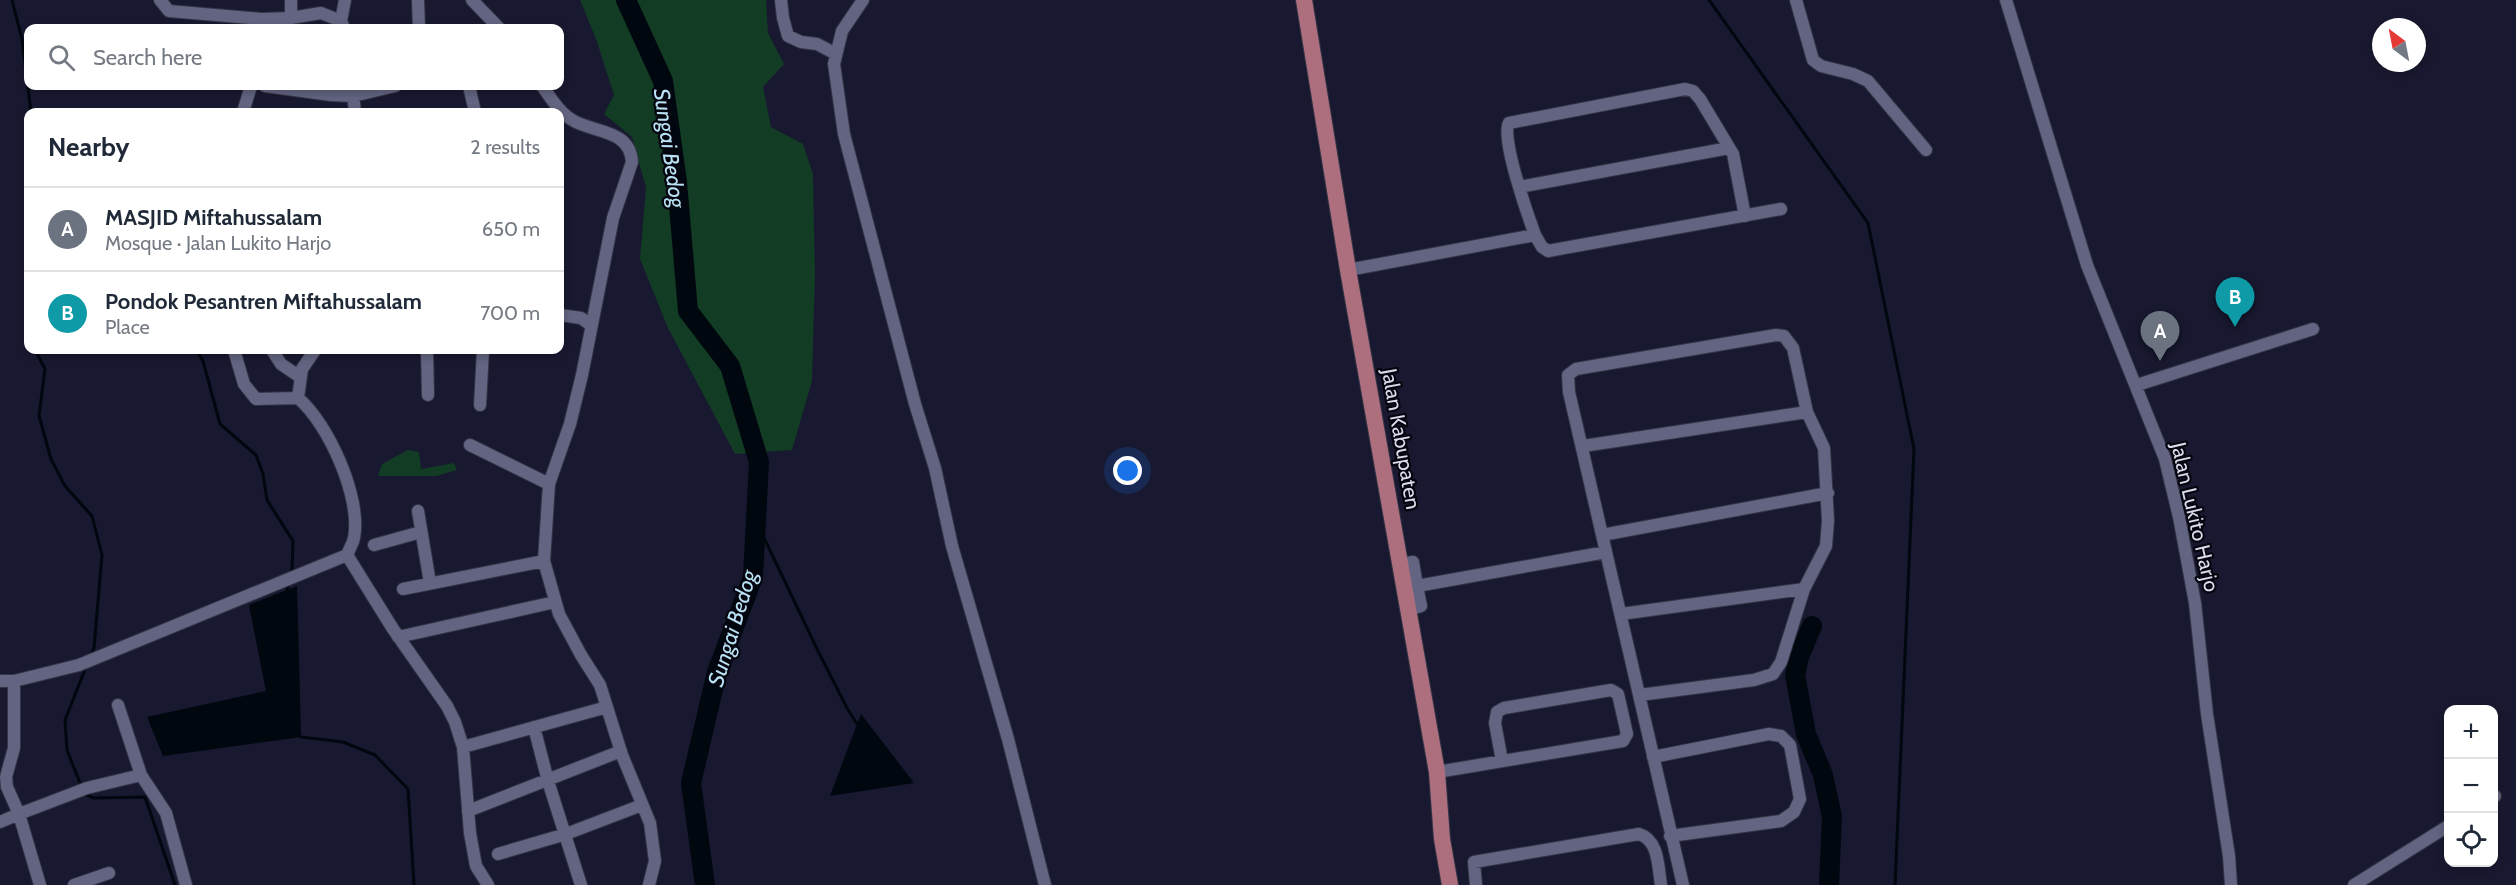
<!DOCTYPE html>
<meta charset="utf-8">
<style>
body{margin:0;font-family:Cabin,sans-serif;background:#f2f2f3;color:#1f2937}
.controls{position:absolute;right:18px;bottom:18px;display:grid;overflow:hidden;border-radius:12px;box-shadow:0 3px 9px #0003}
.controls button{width:54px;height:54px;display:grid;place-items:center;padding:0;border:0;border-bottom:2px solid #e0e1e3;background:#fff;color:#1f2937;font:30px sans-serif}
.compass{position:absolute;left:2372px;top:18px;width:54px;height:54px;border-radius:50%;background:#fff;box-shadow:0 3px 9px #0003;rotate:328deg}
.you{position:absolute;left:1128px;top:471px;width:21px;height:21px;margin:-15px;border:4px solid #fff;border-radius:50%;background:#1a73e8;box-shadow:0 0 0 9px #1a73e833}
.badge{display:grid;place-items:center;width:39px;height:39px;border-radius:50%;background:#36727f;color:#fff;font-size:20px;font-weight:700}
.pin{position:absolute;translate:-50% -50px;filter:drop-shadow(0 2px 3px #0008)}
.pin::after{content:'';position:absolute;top:32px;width:21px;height:18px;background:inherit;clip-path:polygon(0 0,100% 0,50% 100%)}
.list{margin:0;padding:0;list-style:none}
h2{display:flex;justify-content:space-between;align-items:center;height:78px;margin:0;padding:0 24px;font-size:26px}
h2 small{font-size:20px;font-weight:400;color:#747a83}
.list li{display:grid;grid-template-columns:39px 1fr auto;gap:18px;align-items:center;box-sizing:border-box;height:84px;padding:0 24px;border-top:2px solid #e0e1e3}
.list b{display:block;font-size:22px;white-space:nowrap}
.list p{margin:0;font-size:20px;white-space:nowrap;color:#747a83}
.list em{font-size:20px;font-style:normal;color:#747a83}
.icon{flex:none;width:33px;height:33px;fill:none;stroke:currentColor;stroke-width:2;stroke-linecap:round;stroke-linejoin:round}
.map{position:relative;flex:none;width:2516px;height:885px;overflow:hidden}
.search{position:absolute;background:#fff;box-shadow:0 3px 9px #0003;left:24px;top:24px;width:540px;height:66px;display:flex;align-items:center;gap:15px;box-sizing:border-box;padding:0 21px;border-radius:12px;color:#747a83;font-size:22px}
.panel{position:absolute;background:#fff;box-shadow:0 3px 9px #0003;left:24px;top:108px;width:540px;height:246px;border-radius:12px}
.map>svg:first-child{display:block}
.green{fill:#123c24}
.water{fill:#00070f}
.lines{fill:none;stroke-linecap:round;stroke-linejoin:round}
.stream{stroke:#00070f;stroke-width:3}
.river{stroke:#00070f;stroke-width:20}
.minor-casing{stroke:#343446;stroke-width:14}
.major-casing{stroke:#343446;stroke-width:18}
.minor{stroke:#626481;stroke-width:12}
.major{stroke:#ad6f7e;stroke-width:16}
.labels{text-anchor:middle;stroke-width:4.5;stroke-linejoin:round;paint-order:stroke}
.street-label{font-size:21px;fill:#dadcec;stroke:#05050f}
.water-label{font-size:22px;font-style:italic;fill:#b9e2f4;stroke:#05050f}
</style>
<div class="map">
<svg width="2516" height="885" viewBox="0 0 2516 885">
<rect width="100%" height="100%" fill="#181830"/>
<path class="green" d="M580 0H766L768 33 784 64 763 87 771 127 803 144 813 174 815 275 812 381 792 450 735 454 668 328 640 259 646 188 632 137 604 114 614 95 596 39Z
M408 450 419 452 421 469 454 463 457 470 436 476H378L382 464Z"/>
<path class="water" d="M297 586 301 737 163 756 147 717 266 691 249 605Z
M861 714 914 783 830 796 857 724Z"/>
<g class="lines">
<path class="stream" d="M12 0 22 39 31 112
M1709 0 1868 223 1914 449 1895 885
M35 350 45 369 39 416 51 459 65 486 92 516 102 555 94 648 91 655
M196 350 203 361 220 424 256 455 263 474 267 500 293 541 292 572
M756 521 817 649 847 708 857 724
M287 590 289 584
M301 737 343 742 375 755 408 789 414 885
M82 788 67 750 65 720 86 667
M84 794 94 798 145 797 175 885"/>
<path class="river" d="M626 0 663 81 677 182 688 311 730 366 759 462 753 577 717 672 691 783 705 885
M1812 626 1799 657 1795 675 1806 734 1823 775 1832 817 1829 885"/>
<defs>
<path id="minor" d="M160 0 169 11 261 19 291 18V0
M418 0 419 28
M472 0 499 28
M781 0 783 18 788 36 801 42 817 44 836 54
M863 0 842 31 834 64 844 134 915 404 935 468 952 546 1008 739 1045 885
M1796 0 1813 60 1821 66 1853 74 1868 81 1926 150
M2006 0 2087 265 2165 459 2179 517 2195 603 2207 714 2229 856 2231 885
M291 18 321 13 341 21
M344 28 341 21 345 0
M265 86 331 95 353 96 395 86
M352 86 355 112
M469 86 475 112
M542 86C551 98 560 114 574 121 596 133 630 130 632 162L613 218 582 375 570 424 549 484 544 561 559 614 581 655 600 685 622 755 650 823 655 861 649 885
M243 112 251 86
M1519 187 1729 148
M1535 235C1528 216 1500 136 1509 123L1685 89 1693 91 1700 99 1733 154 1745 216
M1348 270 1535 235 1542 247 1548 251 1781 209
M560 315 581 318 591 325
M234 350 244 384 256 399 298 398
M272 350 281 364 300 377
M427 350 428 395
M2137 385 2313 329
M480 405 483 350
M470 445 549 484
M1583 446 1807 412
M418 511 430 583
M1602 535 1828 493
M374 545 421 532
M347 555 393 629 447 706 455 722 463 747 470 833 476 866 488 885
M1400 564 1413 562 1417 586
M403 589 544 561
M1408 610 1421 606 1417 586 1606 552
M1621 614 1804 589
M398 637 555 602
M0 681H14L79 665 347 555C349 550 353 543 354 538 362 498 328 423 298 398L302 369 315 350
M14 681V748L6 777 7 787 19 814 87 788 141 775
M1640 695 1754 680 1773 674 1781 662 1804 589 1826 546 1828 521 1824 448 1807 412 1793 348 1784 336 1776 335 1576 369 1568 375 1569 392 1683 885
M118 705 141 775 166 813 186 885
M534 727 548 781 581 885
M463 747 607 707
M1653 757 1769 734 1781 736 1790 745 1800 799 1794 812 1781 821 1670 836
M1437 772 1623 741 1627 734 1618 694 1611 690 1504 708 1497 712 1495 723 1502 761
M2494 797 2495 796
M468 811 621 751
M0 822 19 814 40 885
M498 854 566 834 642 805
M74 885 109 873
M1476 885 1474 862 1639 834C1659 840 1658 867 1661 885
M2354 885 2448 826"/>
<path id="major" d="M1304 0 1348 270 1437 772 1442 839 1450 885"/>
</defs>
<use href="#minor" class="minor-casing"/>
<use href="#major" class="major-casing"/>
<use href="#minor" class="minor"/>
<use href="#major" class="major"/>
</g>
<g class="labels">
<g class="street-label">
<text transform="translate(1401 439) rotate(80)" y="7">Jalan Kabupaten</text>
<text transform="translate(2195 517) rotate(77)" y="7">Jalan Lukito Harjo</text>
</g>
<g class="water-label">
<text transform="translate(670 148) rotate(82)" y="8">Sungai Bedog</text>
<text transform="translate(732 628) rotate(-73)" y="8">Sungai Bedog</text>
</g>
</g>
</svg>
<div class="controls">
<button>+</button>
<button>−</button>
<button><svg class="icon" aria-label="locate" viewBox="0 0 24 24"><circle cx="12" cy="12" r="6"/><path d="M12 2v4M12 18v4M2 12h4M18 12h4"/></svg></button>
</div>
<svg class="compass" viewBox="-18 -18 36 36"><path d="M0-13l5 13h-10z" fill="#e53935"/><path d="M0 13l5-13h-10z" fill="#747a83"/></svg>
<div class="you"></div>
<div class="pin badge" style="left:2160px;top:361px;background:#6b7280">A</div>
<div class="pin badge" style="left:2235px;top:327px;background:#0f9aa8">B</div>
<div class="search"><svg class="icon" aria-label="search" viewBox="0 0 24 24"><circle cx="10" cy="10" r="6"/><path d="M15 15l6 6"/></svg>Search here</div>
<section class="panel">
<h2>Nearby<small>2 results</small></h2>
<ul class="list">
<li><span class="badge" style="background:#6b7280">A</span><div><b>MASJID Miftahussalam</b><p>Mosque · Jalan Lukito Harjo</p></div><em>650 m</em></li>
<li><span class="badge" style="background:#0f9aa8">B</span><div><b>Pondok Pesantren Miftahussalam</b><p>Place</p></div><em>700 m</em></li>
</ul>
</section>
</div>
